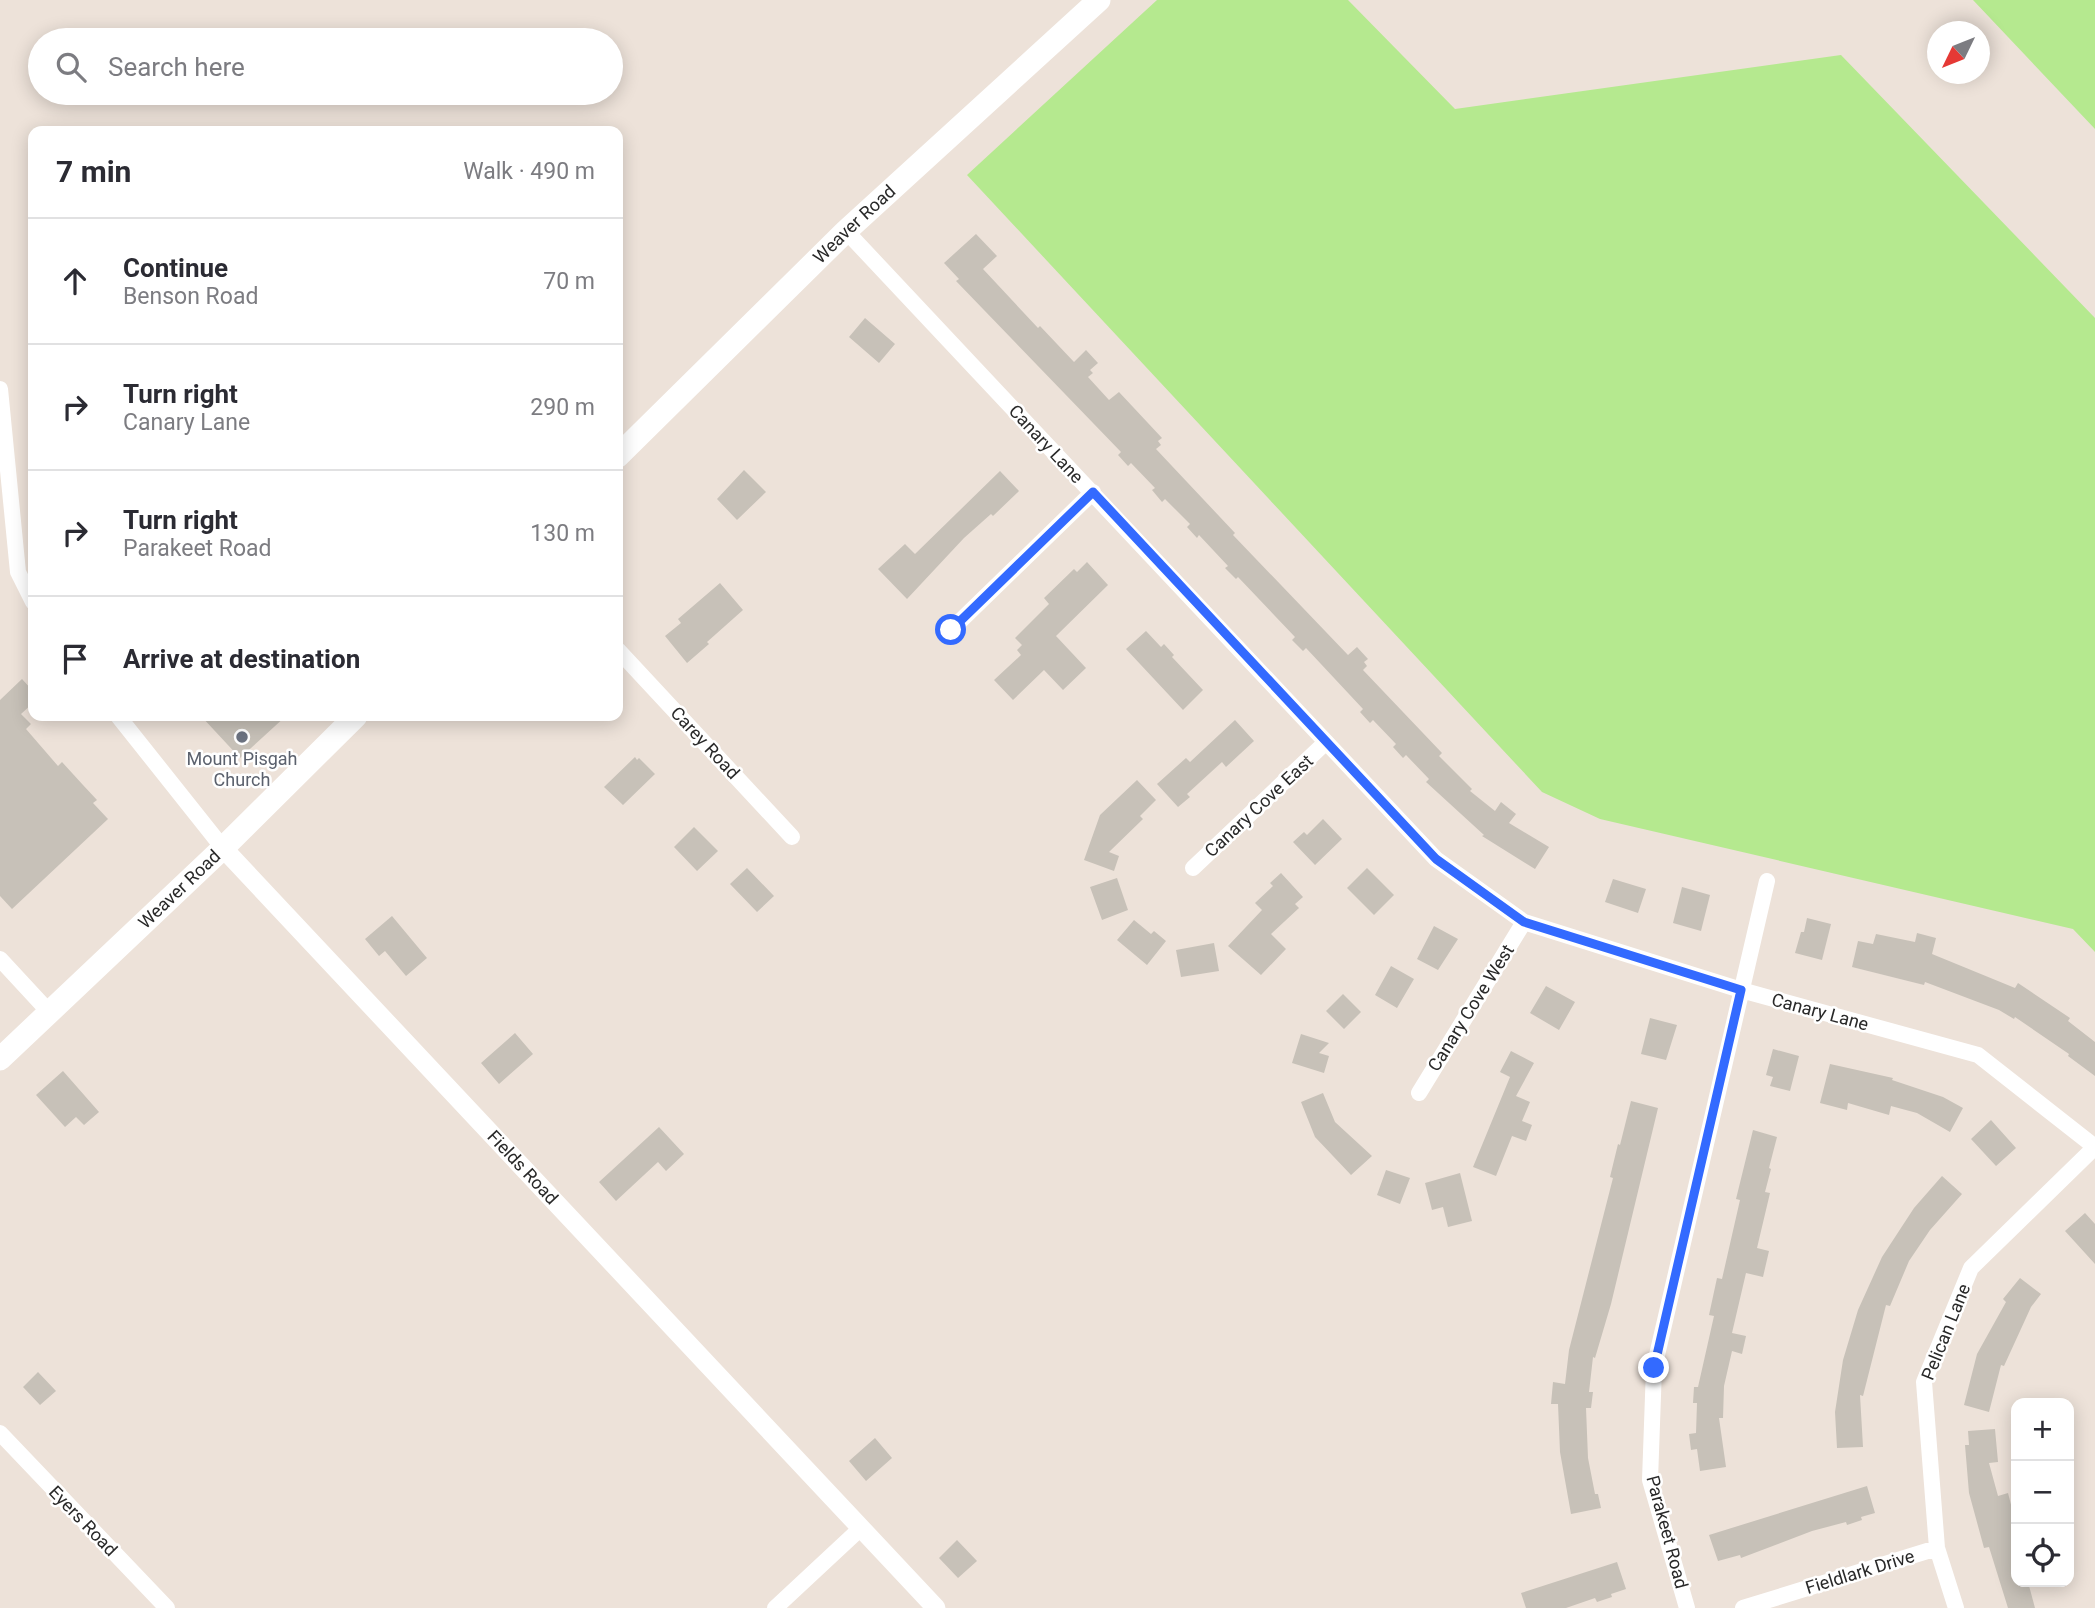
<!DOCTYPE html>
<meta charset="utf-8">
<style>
body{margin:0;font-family:Roboto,sans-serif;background:#f7f7f7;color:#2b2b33}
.controls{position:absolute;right:21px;bottom:21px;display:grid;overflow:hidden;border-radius:14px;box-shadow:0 4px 18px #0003}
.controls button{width:63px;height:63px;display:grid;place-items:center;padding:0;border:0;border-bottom:2px solid #e1e1e2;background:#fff;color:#2b2b33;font:35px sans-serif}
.compass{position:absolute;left:1927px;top:21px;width:63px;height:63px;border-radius:50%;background:#fff;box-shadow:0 4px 18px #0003;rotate:227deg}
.stop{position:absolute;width:21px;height:21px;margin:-16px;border:5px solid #336aff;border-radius:50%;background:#fff}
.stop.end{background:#336aff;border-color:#fff;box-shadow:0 2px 7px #0008}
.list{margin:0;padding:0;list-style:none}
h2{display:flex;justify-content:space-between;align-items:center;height:91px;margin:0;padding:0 28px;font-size:30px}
h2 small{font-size:23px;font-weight:400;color:#7c7c81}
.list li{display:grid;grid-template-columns:46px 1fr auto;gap:21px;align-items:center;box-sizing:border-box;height:126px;padding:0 28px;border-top:2px solid #e1e1e2}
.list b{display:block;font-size:26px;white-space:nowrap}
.list p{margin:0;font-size:23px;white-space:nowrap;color:#7c7c81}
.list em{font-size:23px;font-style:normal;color:#7c7c81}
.icon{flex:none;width:38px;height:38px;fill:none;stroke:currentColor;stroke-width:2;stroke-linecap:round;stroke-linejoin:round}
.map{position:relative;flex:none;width:2095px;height:1608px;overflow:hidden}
.search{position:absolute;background:#fff;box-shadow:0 4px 18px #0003;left:28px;top:28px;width:595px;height:77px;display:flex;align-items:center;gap:18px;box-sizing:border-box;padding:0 24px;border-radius:38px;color:#7c7c81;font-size:26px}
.panel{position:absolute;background:#fff;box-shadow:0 4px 18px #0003;left:28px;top:126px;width:595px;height:595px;border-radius:14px}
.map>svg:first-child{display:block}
.green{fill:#b5e98f}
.building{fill:#c7c1b8}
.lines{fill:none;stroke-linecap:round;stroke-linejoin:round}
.minor{stroke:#fff;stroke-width:16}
.tertiary{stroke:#fff;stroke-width:19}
.secondary{stroke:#fff;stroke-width:23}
.route{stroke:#336aff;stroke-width:9}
.worship-dot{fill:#6b7280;stroke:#fff;stroke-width:2.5}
.labels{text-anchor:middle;stroke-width:5;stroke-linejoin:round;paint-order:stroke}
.street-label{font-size:18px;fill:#292929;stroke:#fff}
.worship-label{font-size:18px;fill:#5b616d;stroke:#fff}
</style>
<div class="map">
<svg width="2095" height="1608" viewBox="0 0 2095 1608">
<rect width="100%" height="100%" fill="#ede2d9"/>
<path class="green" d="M1157 0H1348L1455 109 1841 55 2095 318V952L2073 929 1600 819 1542 792 967 175Z
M1973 0H2095V129Z"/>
<path class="building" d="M976 234 997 256 983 269 1038 328 1040 326 1074 362 1086 350 1098 363 1090 370 1093 373 1088 377 1109 400 1119 392 1162 438 1158 441 1161 445 1156 449 1235 533 1233 535 1348 655 1357 647 1368 659 1364 662 1367 666 1363 670 1442 753 1439 756 1472 789 1470 791 1495 811 1501 802 1516 814 1509 823 1549 847 1535 869 1482 836 1484 835 1426 782 1429 779 1406 755 1403 758 1393 747 1396 744 1373 720 1370 723 1360 712 1363 709 1306 648 1303 651 1292 640 1295 637 1238 577 1236 579 1225 568 1228 566 1199 535 1197 538 1187 527 1190 524 1165 499 1162 502 1152 490 1155 488 1131 463 1128 466 1118 455 1121 452 956 281 959 279 944 263Z
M865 318 895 344 879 363 849 337Z
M744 470 766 492 737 520 717 499Z
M1000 471 1019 491 993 516 991 514 964 538 907 599 878 569 905 544 915 554Z
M1087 562 1108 585 1056 636 1086 668 1063 690 1044 670 1013 700 994 680 1021 655 1017 650 1022 645 1015 638 1049 604 1044 598 1074 569 1077 572Z
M720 583 743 610 707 642 709 644 687 663 665 636 681 623 678 619Z
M1146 631 1161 647 1164 644 1174 655 1172 657 1203 690 1183 710 1126 649Z
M22 679 33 691V703L21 714 31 724 26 729 58 766 62 762 83 785 97 800 93 803 108 819 12 909 0 896V700Z
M201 716H286L240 758Z
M1235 720 1254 741 1226 767 1222 762 1187 794 1190 797 1178 807 1157 784 1186 758 1190 762Z
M635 757 637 760 639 758 655 774 623 805 604 787Z
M1137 780 1156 800 1140 816 1143 819 1109 852 1119 856 1114 871 1084 860 1100 815Z
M1323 819 1342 839 1315 865 1293 842 1304 832 1307 835Z
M694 827 718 851 697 871 674 847Z
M747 868 774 896 757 912 730 884Z
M1367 868 1394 895 1374 915 1347 888Z
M1281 873 1303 897 1295 904 1299 908 1271 934 1286 949 1261 975 1228 946 1262 910 1255 903 1273 886 1270 883Z
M1117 878 1128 910 1102 920 1090 887Z
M1613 879 1646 889 1638 913 1605 902Z
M1682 887 1710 895 1701 931 1673 923Z
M392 916 427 958 406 976 385 951 379 956 365 939Z
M1807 918 1831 924 1822 960 1795 953 1801 932H1804Z
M1134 920 1151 934 1154 931 1166 941 1147 965 1117 940Z
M1434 926 1458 939 1438 970 1417 959Z
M1917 933 1936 938 1932 954 2015 988 2018 983 2070 1018 2068 1021 2095 1042V1076L2068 1056 2069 1054 2015 1017 2014 1019 1999 1010 1925 982 1924 985 1852 967 1858 941 1873 944 1876 934 1915 942Z
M1214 943 1219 971 1181 977 1176 950Z
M1391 966 1414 979 1397 1008 1375 995Z
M1546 986 1575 1002 1559 1030 1530 1013Z
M1343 994 1361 1012 1344 1029 1326 1011Z
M1650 1018 1677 1025 1666 1060 1641 1054Z
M515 1033 533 1054 499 1084 481 1063Z
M1301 1034 1329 1043 1319 1053 1329 1056 1324 1073 1292 1063Z
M1773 1049 1799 1056 1790 1091 1770 1086 1773 1077 1766 1075Z
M1511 1051 1534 1063 1516 1096 1530 1102 1522 1121 1532 1125 1526 1141 1512 1136 1496 1176 1473 1167 1510 1077 1500 1072Z
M1830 1064 1893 1078 1892 1080 1943 1097 1963 1108 1950 1132 1917 1113 1891 1106 1889 1115 1848 1103 1847 1110 1820 1103Z
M63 1071 99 1112 84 1125 76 1117 65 1127 36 1095Z
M1323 1093 1335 1122 1372 1156 1351 1175 1315 1137 1301 1102Z
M1631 1101 1658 1108 1611 1304 1595 1358 1593 1357 1589 1392H1593L1591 1408H1586L1588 1458 1595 1494H1598L1601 1508 1571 1514 1560 1452 1558 1404H1551L1553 1382 1565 1384 1569 1350 1613 1178 1610 1177 1618 1144 1620 1145Z
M1991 1120 2016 1148 1996 1166 1971 1139Z
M659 1127 684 1154 666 1171 658 1162 616 1201 599 1182Z
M1753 1130 1777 1137 1769 1168 1771 1169 1765 1192 1770 1193 1757 1248 1769 1251 1763 1277 1746 1273 1732 1333 1746 1336 1742 1354 1732 1351 1724 1386 1723 1418H1719L1726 1467 1700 1471 1697 1449 1691 1450 1689 1434 1696 1433 1697 1403H1693L1694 1387H1698L1714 1316 1709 1315 1717 1278 1722 1279 1740 1200 1736 1199Z
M1386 1170 1410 1178 1400 1204 1377 1195Z
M1460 1173 1472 1221 1448 1227 1443 1207 1432 1210 1425 1183Z
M1942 1176 1962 1194 1930 1230 1909 1261 1890 1306 1886 1305 1863 1396 1860 1395 1863 1447 1837 1448 1835 1412 1843 1360 1858 1310 1882 1257 1914 1208Z
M2085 1213 2095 1224V1264L2065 1231Z
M2020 1278 2041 1294 2031 1307 2004 1366 2001 1365 1989 1412 1964 1405 1977 1354 2006 1302 2003 1299Z
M38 1372 56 1391 40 1405 23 1387Z
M1995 1429 1998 1462 1989 1463 1998 1496 2008 1493 2016 1524V1582H2028L2035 1608H2008L1989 1547 1984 1548 1969 1493 1965 1445H1969L1968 1431Z
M875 1438 892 1458 866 1481 849 1461Z
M1867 1486 1875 1513 1861 1517 1862 1520 1847 1525 1846 1522 1812 1531 1741 1558 1740 1555 1718 1561 1709 1535Z
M957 1540 977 1561 958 1578 939 1558Z
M1617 1562 1626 1589 1611 1594 1612 1597 1597 1602 1595 1598 1566 1608H1526L1521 1593Z"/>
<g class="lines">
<path class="minor" d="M846 231 1436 859 1524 922 1741 990 1978 1055 2095 1147
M0 389 18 572 33 602
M951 630 1093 492
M618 650 792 837
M118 716 223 848
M1193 868 1325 743
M0 959 50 1013
M1419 1093 1524 922
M0 1433 167 1608
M775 1608 861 1528
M1687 1608 1650 1480 1654 1368 1767 881
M1743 1608 1937 1548
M1956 1608 1937 1548 1924 1382 1971 1268 2095 1147"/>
<path class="tertiary" id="s1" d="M223 848 936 1608"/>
<g class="secondary">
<path id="s2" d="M618 456 846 231 1099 0"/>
<path id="s3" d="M0 1059 223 848 356 716"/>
</g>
</g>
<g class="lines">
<path class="route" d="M951 630 1093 492 1436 859 1524 922 1741 990 1654 1368"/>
</g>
<circle class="worship-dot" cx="242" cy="737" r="7"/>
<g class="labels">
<g class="street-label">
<text dy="6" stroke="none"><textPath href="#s2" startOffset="331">Weaver Road</textPath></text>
<text transform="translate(1046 444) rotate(47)" y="6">Canary Lane</text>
<text transform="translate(705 743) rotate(47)" y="6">Carey Road</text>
<text transform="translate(1259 806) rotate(-43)" y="6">Canary Cove East</text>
<text dy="6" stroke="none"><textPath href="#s3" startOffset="247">Weaver Road</textPath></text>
<text transform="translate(1471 1008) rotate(-58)" y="6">Canary Cove West</text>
<text transform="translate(1820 1012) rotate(15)" y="6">Canary Lane</text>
<text dy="6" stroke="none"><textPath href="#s1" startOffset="438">Fields Road</textPath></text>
<text transform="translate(1946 1332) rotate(-68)" y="6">Pelican Lane</text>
<text transform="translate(83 1521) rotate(46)" y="6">Eyers Road</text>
<text transform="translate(1667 1532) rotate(75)" y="6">Parakeet Road</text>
<text transform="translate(1860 1572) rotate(-17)" y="6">Fieldlark Drive</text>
</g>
<g class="worship-label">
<text x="242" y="765">Mount Pisgah<tspan x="242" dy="21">Church</tspan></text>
</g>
</g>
</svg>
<div class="controls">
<button>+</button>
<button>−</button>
<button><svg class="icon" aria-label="locate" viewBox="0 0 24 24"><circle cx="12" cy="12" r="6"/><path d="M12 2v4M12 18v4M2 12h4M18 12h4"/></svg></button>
</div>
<svg class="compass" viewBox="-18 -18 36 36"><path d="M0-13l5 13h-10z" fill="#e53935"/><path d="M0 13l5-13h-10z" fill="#7c7c81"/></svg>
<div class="stop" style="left:951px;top:630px"></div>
<div class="stop end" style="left:1654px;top:1368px"></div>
<div class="search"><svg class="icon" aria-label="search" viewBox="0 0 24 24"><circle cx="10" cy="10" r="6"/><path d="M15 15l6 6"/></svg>Search here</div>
<section class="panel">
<h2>7 min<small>Walk · 490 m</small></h2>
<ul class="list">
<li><svg class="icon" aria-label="ahead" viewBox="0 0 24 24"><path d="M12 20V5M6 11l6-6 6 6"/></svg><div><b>Continue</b><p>Benson Road</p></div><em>70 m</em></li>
<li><svg class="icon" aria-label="right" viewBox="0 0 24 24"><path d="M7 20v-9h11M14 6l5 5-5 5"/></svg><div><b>Turn right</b><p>Canary Lane</p></div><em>290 m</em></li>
<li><svg class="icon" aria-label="right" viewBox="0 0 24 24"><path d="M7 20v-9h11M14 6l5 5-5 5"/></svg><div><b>Turn right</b><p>Parakeet Road</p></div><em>130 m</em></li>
<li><svg class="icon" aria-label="arrive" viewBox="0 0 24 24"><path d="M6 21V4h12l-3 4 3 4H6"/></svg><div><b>Arrive at destination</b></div></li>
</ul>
</section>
</div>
